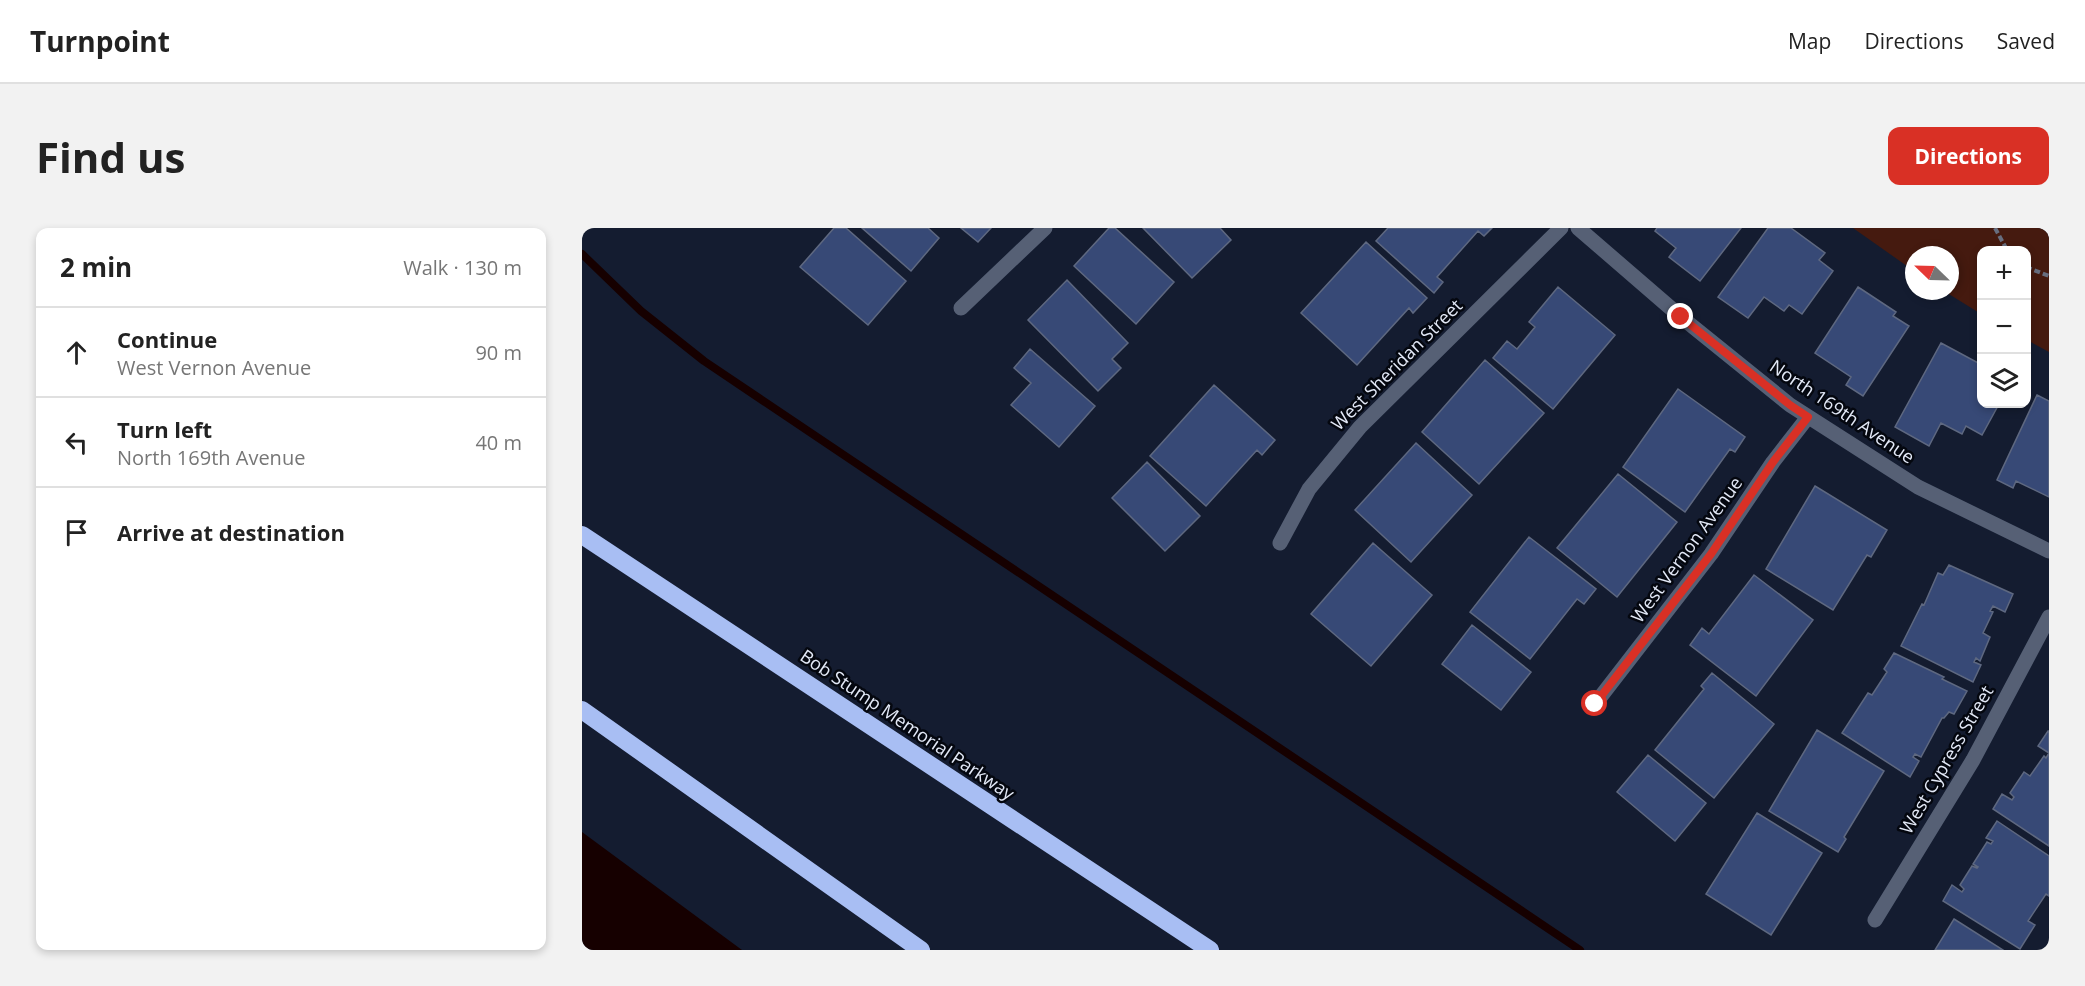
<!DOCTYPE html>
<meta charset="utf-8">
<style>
body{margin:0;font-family:"Open Sans",sans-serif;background:#f2f2f2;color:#222}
.controls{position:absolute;right:18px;top:18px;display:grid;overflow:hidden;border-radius:12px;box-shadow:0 3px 9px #0003}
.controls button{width:54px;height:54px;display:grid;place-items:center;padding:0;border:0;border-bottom:2px solid #e0e0e0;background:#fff;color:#222;font:30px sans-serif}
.compass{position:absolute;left:1323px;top:18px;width:54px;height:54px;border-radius:50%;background:#fff;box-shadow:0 3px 9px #0003;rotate:293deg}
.stop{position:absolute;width:18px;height:18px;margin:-14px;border:4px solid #d93025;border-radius:50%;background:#fff}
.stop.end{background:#d93025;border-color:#fff;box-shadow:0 2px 6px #0008}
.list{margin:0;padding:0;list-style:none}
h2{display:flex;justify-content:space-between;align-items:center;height:78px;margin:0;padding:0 24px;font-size:26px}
h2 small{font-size:20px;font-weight:400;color:#767676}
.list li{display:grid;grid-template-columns:39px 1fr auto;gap:18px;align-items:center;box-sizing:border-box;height:90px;padding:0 24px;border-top:2px solid #e0e0e0}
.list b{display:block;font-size:22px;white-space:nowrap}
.list p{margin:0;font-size:20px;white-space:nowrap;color:#767676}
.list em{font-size:20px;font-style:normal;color:#767676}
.icon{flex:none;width:33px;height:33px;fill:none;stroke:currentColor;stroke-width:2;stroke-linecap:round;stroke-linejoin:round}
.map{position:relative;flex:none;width:1467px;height:722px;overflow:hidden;border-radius:12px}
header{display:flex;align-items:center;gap:36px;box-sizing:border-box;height:84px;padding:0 30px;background:#fff;border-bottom:2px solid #e0e0e0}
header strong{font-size:28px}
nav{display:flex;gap:33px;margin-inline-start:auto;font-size:21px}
.intro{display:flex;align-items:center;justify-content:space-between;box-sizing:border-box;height:144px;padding:0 36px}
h1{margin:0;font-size:42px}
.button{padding:15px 27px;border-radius:12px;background:#d93025;color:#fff;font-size:21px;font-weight:700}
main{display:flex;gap:36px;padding:0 36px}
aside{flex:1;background:#fff;border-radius:12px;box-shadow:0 3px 9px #0003}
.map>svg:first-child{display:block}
.green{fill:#451a0f}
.water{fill:#160000}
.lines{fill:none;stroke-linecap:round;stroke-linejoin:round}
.stream{stroke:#160000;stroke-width:8}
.building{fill:#374976;stroke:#5e6880;stroke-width:1.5}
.path{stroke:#676e7f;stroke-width:4;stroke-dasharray:6 3;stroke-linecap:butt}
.street{stroke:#566075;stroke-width:15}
.highway{stroke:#a8bef3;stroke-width:18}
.route{stroke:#d93025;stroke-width:8}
.labels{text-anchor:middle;stroke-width:5;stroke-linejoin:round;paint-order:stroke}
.street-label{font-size:18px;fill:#e3e9f7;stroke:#04070f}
</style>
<header>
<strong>Turnpoint</strong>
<nav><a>Map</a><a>Directions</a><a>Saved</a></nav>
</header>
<div class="intro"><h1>Find us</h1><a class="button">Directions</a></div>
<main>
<aside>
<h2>2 min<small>Walk · 130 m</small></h2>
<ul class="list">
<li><svg class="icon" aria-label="ahead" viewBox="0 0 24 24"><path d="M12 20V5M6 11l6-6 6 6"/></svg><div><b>Continue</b><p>West Vernon Avenue</p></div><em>90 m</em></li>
<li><svg class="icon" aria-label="left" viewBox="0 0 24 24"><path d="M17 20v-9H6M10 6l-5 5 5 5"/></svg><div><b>Turn left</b><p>North 169th Avenue</p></div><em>40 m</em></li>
<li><svg class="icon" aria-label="arrive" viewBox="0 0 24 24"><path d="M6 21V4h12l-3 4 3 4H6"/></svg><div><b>Arrive at destination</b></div></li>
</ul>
</aside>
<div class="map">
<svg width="1467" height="722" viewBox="0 0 1467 722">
<rect width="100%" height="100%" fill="#141c30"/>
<path class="green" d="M1271 0H1467V124L1445 112 1444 22H1400L1399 86 1362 63H1368V27H1332V43Z"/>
<path class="water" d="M0 604 160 722H0Z"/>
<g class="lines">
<path class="stream" d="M0 26 59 83 122 133 998 722"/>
</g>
<path class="building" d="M252 0H264L324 53 286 97 218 39Z
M280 0H346L357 10 329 43Z
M379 0H409L396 14Z
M527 0H533L592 54 554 96 492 38Z
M561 0H638L649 12 610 50Z
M806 0H910L902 8 896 3 855 49 861 54 852 65 794 13Z
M1075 0H1159L1118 53 1087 29 1094 20 1073 3Z
M1186 0H1209L1243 25 1237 32 1251 43 1220 86 1207 77 1202 83 1182 69 1166 90 1136 69Z
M784 14 845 70 831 85 827 80 775 137 719 85Z
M485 52 546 115 530 131 539 140 516 163 446 92Z
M976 59 1033 107 971 181 911 130 925 113 935 121 953 99 947 94Z
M1276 59 1314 84 1311 88 1327 98 1281 168 1264 157 1269 149 1233 125Z
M1359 115 1400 137V176H1417L1400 207 1384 198 1380 206 1359 195 1347 218 1313 199Z
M448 121 513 178 477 219 429 177 449 155 432 140Z
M903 132 962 185 897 256 840 204Z
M632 157 693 212 680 227 675 222 624 278 568 228Z
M1096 161 1163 209 1153 224 1148 221 1103 284 1041 239Z
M1455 167 1467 173V269L1434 253 1431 260 1415 252Z
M834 215 890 267 829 334 773 282Z
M565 234 618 288 583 323 530 270Z
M1036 246 1095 294 1035 369 975 320Z
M1233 258 1305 302 1289 329 1285 327 1251 382 1184 341Z
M947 309 1014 361 1002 376 995 371 948 431 888 384Z
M791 315 850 367 789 438 729 386Z
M1367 337 1431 366 1423 384 1411 378 1408 383 1411 384 1401 405 1408 409 1398 433 1394 430 1392 434 1399 437 1391 454 1319 418 1340 376 1342 377 1356 345 1361 347Z
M1172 347 1231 392 1174 468 1108 417 1120 400 1127 406Z
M890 397 949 444 919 482 860 436Z
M1312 425 1362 449 1360 451 1385 463 1372 486 1367 484 1362 490H1360L1339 529 1333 526 1331 529 1337 533 1328 549 1260 505 1286 465 1290 467 1305 444 1302 441Z
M1130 445 1192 496 1132 570 1073 522 1122 461 1119 458Z
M1235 502 1302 543 1262 609 1264 611 1256 624 1187 583Z
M1466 503H1467V618L1411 581 1420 566 1430 572 1432 569 1428 565 1442 544 1448 548 1462 528 1464 530 1467 525 1456 518Z
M1066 527 1124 575 1093 613 1035 564Z
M1175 585 1240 625 1189 707 1124 666Z
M1415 593 1467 628V668L1464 666 1446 693 1453 697 1438 721 1361 673 1370 657 1380 664 1382 661 1378 657 1390 638 1395 640 1396 639 1391 636 1405 614 1409 616 1411 613 1404 610Z
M1372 691 1421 722H1353Z"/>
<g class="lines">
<path class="path" d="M1413 0 1425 22
M1444 39 1467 48"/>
<path class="street" d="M996 0 1099 89 1208 177 1336 259 1467 323
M379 80 463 0
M698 315 727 261 778 199 979 0
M1013 476 1129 326 1191 234 1226 189
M1293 692 1391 532 1467 389"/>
<path class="highway" d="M0 307 628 722
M0 482 339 722"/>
</g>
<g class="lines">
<path class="route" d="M1013 476 1129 326 1191 234 1226 189 1208 177 1099 89"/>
</g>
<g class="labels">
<g class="street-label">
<text transform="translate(815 137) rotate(-45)" y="6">West Sheridan Street</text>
<text transform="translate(1260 184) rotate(34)" y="6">North 169th Avenue</text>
<text transform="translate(1105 322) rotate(-54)" y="6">West Vernon Avenue</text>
<text transform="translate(325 497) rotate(34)" y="6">Bob Stump Memorial Parkway</text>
<text transform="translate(1365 532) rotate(-60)" y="6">West Cypress Street</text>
</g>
</g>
</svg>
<div class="controls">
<button>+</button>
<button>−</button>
<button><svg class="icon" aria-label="layers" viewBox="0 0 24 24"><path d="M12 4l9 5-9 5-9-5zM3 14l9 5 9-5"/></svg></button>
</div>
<svg class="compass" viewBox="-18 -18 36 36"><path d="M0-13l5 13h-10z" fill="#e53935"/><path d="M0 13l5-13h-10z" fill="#767676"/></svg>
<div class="stop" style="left:1013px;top:476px"></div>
<div class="stop end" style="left:1099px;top:89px"></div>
</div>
</main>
